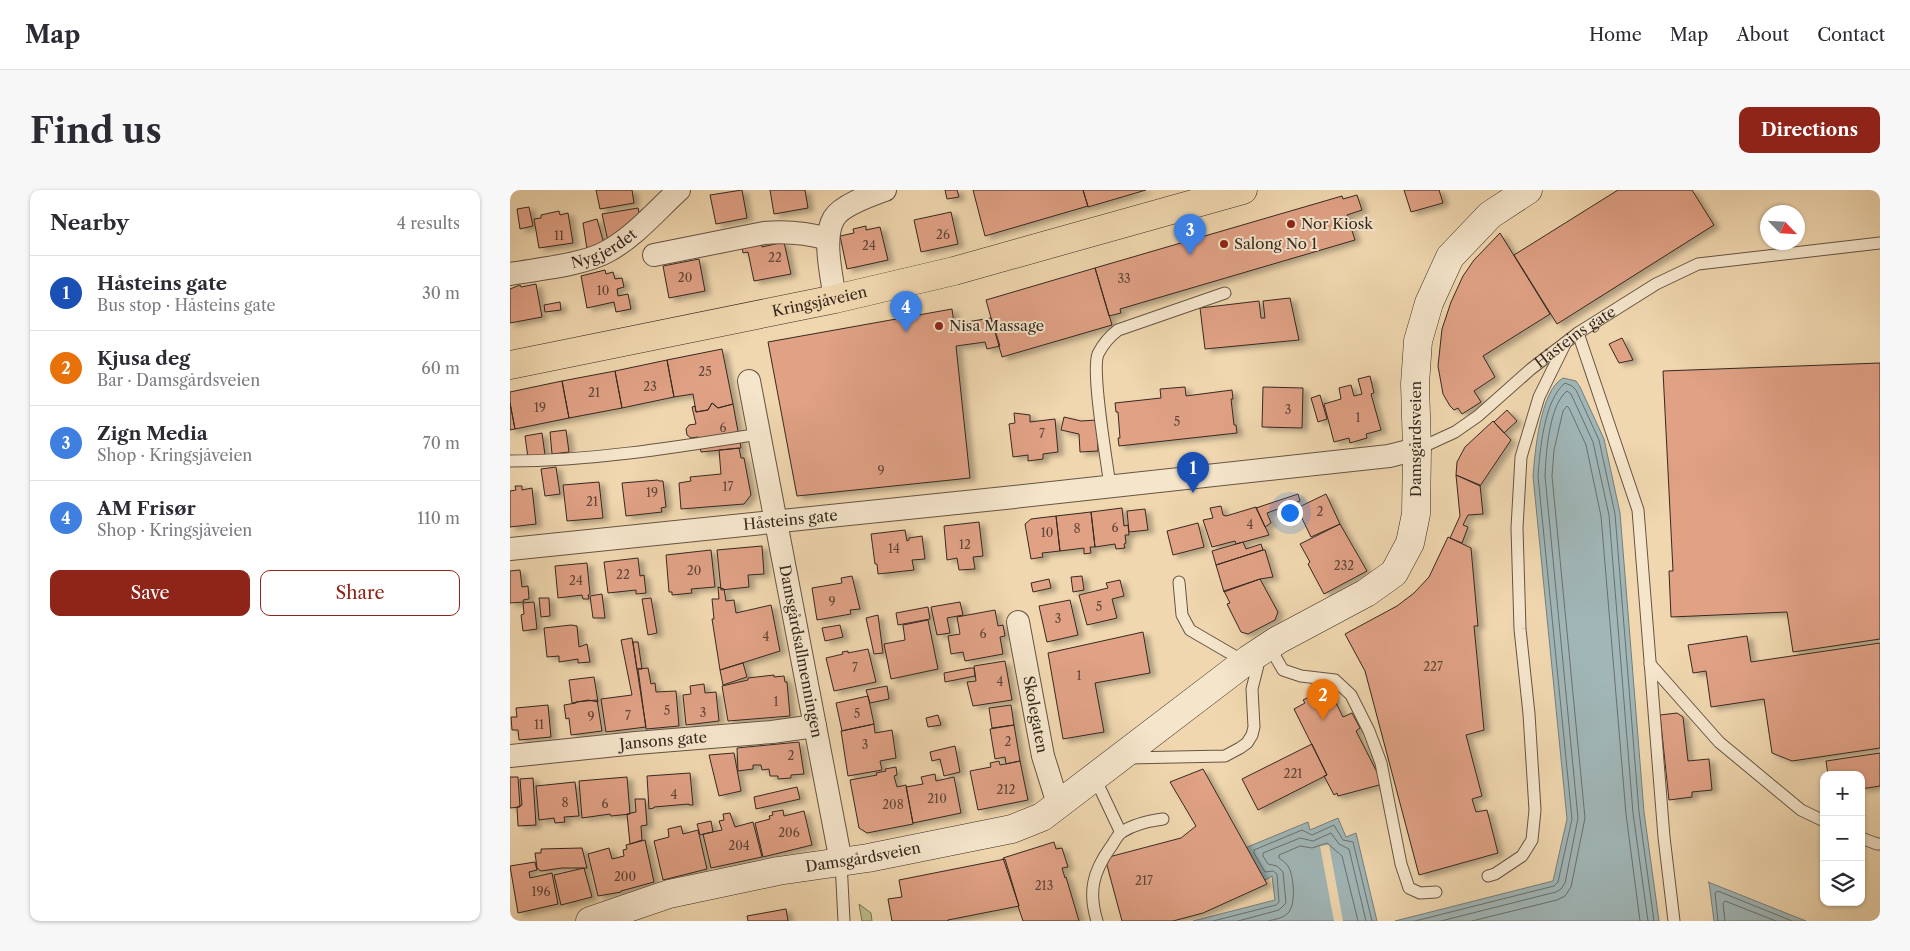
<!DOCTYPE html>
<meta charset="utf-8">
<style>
body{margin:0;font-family:"Libre Caslon Text",serif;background:#f7f7f7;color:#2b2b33}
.controls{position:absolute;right:15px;bottom:15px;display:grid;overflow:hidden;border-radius:10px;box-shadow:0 1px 4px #0004}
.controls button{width:45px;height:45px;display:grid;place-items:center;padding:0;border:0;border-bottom:1px solid #e1e1e2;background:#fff;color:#2b2b33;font:25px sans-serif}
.compass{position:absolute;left:1250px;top:15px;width:45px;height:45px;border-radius:50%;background:#fff;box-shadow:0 1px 4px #0004;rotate:115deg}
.you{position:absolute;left:779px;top:322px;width:18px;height:18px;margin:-12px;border:4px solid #fff;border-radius:50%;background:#1a73e8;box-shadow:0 0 0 8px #1a73e833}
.badge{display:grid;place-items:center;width:32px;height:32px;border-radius:50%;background:#8f2418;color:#fff;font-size:16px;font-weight:700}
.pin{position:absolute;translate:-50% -41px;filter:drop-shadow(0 1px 2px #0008)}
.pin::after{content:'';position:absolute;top:26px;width:18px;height:15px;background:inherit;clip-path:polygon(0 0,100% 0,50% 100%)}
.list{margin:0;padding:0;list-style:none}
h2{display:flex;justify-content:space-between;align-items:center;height:65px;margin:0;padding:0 20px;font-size:21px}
h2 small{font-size:16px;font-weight:400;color:#7c7c81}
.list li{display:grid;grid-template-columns:32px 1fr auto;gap:15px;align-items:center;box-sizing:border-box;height:75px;padding:0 20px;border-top:1px solid #e1e1e2}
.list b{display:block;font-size:19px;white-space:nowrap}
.list p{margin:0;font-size:16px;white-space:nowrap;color:#7c7c81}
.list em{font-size:16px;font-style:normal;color:#7c7c81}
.actions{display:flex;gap:10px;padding:15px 20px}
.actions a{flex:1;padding:11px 0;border:1px solid #8f2418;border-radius:10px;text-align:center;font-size:18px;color:#8f2418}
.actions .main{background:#8f2418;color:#fff}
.icon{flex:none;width:28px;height:28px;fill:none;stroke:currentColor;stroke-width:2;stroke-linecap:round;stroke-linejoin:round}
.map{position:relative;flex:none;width:1370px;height:731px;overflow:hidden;border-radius:10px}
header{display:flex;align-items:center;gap:30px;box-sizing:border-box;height:70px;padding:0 25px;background:#fff;border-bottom:1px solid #e1e1e2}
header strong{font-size:24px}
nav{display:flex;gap:28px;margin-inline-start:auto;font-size:18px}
.intro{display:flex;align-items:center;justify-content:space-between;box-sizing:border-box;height:120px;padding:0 30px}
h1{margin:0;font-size:35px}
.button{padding:12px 22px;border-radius:10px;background:#8f2418;color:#fff;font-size:18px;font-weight:700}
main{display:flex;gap:30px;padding:0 30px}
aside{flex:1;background:#fff;border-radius:10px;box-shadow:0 1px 4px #0004}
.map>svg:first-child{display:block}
.green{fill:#bbbe8a;stroke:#787455}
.water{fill:#a0b6b7;stroke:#767e7b}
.pier{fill:#f0d7af}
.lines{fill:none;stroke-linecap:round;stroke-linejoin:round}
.shore{stroke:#6b706c;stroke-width:1}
.building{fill:#e0a185;stroke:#362920;filter:url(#shadow)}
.lane-casing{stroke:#645444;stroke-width:13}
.street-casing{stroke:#645444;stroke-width:24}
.secondary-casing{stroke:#362920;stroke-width:29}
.primary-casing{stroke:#362920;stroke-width:29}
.lane{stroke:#f5e5cb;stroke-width:11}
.street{stroke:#f5e5cb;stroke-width:22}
.secondary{stroke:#f5e5cb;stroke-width:28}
.primary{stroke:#f0d7af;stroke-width:28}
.poi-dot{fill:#8f2418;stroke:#f5e5cb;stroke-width:2}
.labels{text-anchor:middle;stroke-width:4;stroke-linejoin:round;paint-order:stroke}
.number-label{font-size:12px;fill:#604739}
.poi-label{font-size:15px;fill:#362920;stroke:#f5e5cb;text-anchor:start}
.street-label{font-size:15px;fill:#362920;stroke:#f5e5cb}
</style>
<header>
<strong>Map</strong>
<nav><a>Home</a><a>Map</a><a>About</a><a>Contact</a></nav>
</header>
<div class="intro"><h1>Find us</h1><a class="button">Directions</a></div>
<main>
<aside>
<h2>Nearby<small>4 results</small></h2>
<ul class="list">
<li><span class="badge" style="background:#1a4fb4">1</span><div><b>Håsteins gate</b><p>Bus stop · Håsteins gate</p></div><em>30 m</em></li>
<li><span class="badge" style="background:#e8710a">2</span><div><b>Kjusa deg</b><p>Bar · Damsgårdsveien</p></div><em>60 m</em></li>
<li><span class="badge" style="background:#3f7fe0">3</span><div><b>Zign Media</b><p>Shop · Kringsjåveien</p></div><em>70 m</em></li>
<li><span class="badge" style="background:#3f7fe0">4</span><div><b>AM Frisør</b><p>Shop · Kringsjåveien</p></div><em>110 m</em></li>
</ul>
<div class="actions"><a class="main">Save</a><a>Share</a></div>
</aside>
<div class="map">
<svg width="1370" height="731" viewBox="0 0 1370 731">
<defs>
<filter id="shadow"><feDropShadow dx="5.5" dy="3" stdDeviation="2.5" flood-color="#0004"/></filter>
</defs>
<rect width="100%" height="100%" fill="#f0d7af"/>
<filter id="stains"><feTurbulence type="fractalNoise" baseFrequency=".004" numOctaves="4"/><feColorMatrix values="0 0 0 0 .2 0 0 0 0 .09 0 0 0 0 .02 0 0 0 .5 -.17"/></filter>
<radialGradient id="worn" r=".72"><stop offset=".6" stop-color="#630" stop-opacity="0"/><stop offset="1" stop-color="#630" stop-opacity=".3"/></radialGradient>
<path class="green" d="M349 714 361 723 362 731H352Z"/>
<path class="water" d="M1053 188 1066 191 1070 197 1094 249 1110 323 1134 622 1149 731H885L1043 691 1057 629 1023 286C1025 262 1030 201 1053 188Z
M828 628 836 647 846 643 867 731H683L765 710 762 686 754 691 735 658 798 632 800 640Z
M1199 692H1198L1296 731H1204Z"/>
<path class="pier" d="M819 655 833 731H824L810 656Z"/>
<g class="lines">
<path class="shore" d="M703 731 766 715 769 712 767 684 763 681 755 682 744 663V660L792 640 802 645 824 635 833 650 843 652 862 731
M728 731 769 720 776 713 773 682 767 676 758 674 753 666V663L790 648 803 651 821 643 829 654 839 659 856 731
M758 731C766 729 774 728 779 722 786 713 784 685 778 676 775 672 772 670 769 668V665L790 656 802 658 817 653 832 666 848 731
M905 731 1044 696 1048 692 1062 629 1028 286C1030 260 1034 210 1055 193L1062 196 1066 200 1089 250 1105 324 1129 622 1144 731
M931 731 1046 702 1051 699 1055 693 1068 628 1035 286C1036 264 1039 215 1057 201L1061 204 1083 252 1099 325 1123 623 1138 731
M962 731 1047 710 1055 706 1061 697 1075 628 1042 286 1044 260 1053 221 1057 216 1059 218 1076 255 1091 326 1116 624 1130 731
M1208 731 1205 703 1208 701 1282 731
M1215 731 1213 713 1215 711 1266 731"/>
</g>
<path class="building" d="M86 0H122L124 13 90 19Z
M232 0 237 28 206 34 200 5Z
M260 0H295L298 18 264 24Z
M435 0H447L449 7 437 9Z
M463 0H573L578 16 475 46Z
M573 0H636L578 17Z
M894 0H929L933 13 901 22Z
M1108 0H1182L1204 35 1047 134 1004 65Z
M847 5 852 20 837 25 845 50 610 119 611 123 599 126 585 78 832 6 833 9Z
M19 17 23 36 10 39 7 19Z
M128 18 130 28 98 51 92 24Z
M49 21 50 25 58 23 63 53 29 58 24 29 31 28V25Z
M441 22 448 54 411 62 404 30Z
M87 29 94 54 77 59 73 33Z
M356 36V40L370 37 378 70 337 79 330 46 344 43 343 39Z
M990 43 1040 124 973 166 985 187 964 201 971 212 952 224 948 218 944 220 940 216 933 204 928 176 932 139 941 112 953 86 964 70Z
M251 51 252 57 274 52 281 84 244 91 238 62 233 63 232 56Z
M189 69 195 101 159 108 153 76Z
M585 78 602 135 492 167 476 110Z
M95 80 96 84 103 82 105 89 112 88 114 97 107 99 108 106 118 104 121 119 106 122 104 112 77 118 71 86Z
M26 94 32 127 0 133V99L10 95 11 97Z
M780 108 789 150 695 159 690 118 749 111 751 128H755L753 111Z
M50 112 51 120 35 122 34 115Z
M442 119 444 134 481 128 490 156 477 159 475 152 446 156 460 288 287 306 258 152Z
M1112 148 1123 170 1109 173 1099 154Z
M212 159 223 214 208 218 202 213 198 220 186 222 183 204 164 207 157 170Z
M157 170 164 207 112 218 105 181Z
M1370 173V449L1283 462 1277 422 1161 427 1159 381H1163L1153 181Z
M105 181 112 218 59 228 52 191Z
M860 186 864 203 861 204 871 240 856 244 857 248 840 253 839 248 824 252 814 214 831 209 829 198 841 195 844 206 852 204 848 189Z
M52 191 59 228 5 239 0 213V202Z
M675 197 676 206 722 200 723 209H721L724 235H726L727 243 609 256 608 248H610L608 222H606L605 213 651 208 650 199Z
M753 197 793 198 792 238 752 237Z
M810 205 817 229 808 232 801 208Z
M0 213 5 239 0 240Z
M202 213 208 218 223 214 231 258 191 262 188 247 181 248 177 245 176 239 179 235 186 234 182 217 185 216 186 222 198 220Z
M997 220 1007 231 994 243 984 232Z
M504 223 520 225V232L545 229 548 262 533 264V269L518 271V265L503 267 499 234 505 233Z
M554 227 571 231 587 230 588 261 570 262 569 244 551 240Z
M983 231 1001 250 970 296 946 285 947 272 955 257Z
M56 240 59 262 42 264 40 242Z
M32 243 35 265 18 268 15 246Z
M229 258 231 268H234L241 305 234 314 171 319 169 293 181 291 180 287 211 284 209 260Z
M46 277 50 304 35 306 31 279Z
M946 285 970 295 973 324 958 325 953 335 958 337 952 353 940 348 950 326Z
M148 290 149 291H153L156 317 151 318 152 322 116 326 112 293Z
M89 292 93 328 57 331 53 295Z
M5 296H12V300L22 298 26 334 0 337V301L6 300Z
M788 304 790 311 757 323 761 333 755 337 746 318Z
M816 304 830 334 801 347 787 318Z
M711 316 713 325 716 326 746 317 759 345 726 354 725 351 702 357 693 330 703 328 700 318Z
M612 318 614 336 618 335 619 345H615L616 353 614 354 615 358 606 359 605 354 585 357 581 322Z
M635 319 638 340 619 342 617 321Z
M581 322 585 357H580L581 363 574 364V358L550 361 546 326Z
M546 326 550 361 532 363 533 367 521 369 515 334 521 329Z
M469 332 473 366 463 367 465 379 449 380 447 368 437 370 434 336Z
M688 333 694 357 663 365 657 341Z
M830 334 857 381 814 404 798 374 800 372 790 354Z
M395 340 397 351 399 350V348L412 346 415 369 402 370 404 380 368 384 367 374H365L361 344Z
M938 347 961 358 968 436H964L974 540 956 545 972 606 962 609 966 622 977 620 988 663 909 685 855 481 835 444 887 416 904 403 919 387Z
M733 352 736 359 751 354 753 360 706 375 702 361Z
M252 356 254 384 238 385 239 397 211 400 207 360Z
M201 360 205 397 181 399 182 403 162 405V402H159L156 365Z
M753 360H755L763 387 750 389 714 402 706 375Z
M128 368 130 386 134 385 136 403 126 404V400L98 403 94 372Z
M77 373 80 404 78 405 79 409H73L72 405 48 408 45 376Z
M10 380 12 397 18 396 19 409 13 410 14 412 0 413V381Z
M342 386 350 419 340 420 341 424 307 430 302 398 332 393 331 388Z
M572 386 574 400 563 402 561 387Z
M539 389 541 398 523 402 521 393Z
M750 389 768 422 765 430 738 444 731 442 717 414 720 413 714 401Z
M610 390 614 406 602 409 607 428 577 435 569 405 598 398 596 393Z
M208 397 214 399 216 411 224 410 226 423 261 415 270 461 210 480 202 429H204L202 409H209Z
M92 404 95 428H83L80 406Z
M29 408H39L40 426 31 427Z
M141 408 147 443 138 445 132 409Z
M560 410 568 445 537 452 529 416Z
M24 412 27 439 13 441 11 425 14 424 13 413Z
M450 412 453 425 437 428 440 443 427 445 421 417Z
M418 417 420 429 388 435 386 423Z
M485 420 488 436 493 435 495 446 490 447 493 464 455 471 453 462 441 464 438 446 450 444 447 427Z
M368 425 373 463 364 464 356 428Z
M418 430 428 479 381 489 374 454 395 450 393 435Z
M61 435 67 436 69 457 77 454 80 472 68 473V469L49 472V466L37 467 34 438Z
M330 435 333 447 315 451 312 438Z
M633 442 640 483 585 493 594 542 553 549 538 463Z
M1237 446 1241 472 1370 453V558L1282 571 1262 563 1254 509 1201 517 1196 481 1183 483 1178 455Z
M122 448 136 537 96 542 91 509 122 505 111 450Z
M123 452H128L132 479H127Z
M358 459 366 492 324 501 316 468 333 464 332 462 338 461V463Z
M495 471 502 510 463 516 457 492 466 491 464 476Z
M233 473 237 487 213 495 210 480Z
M138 478 141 494 145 493 146 502 166 501 169 536 136 539 128 479Z
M460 478H464L465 486 435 492 434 483Z
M264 485V487L274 486 275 492H277L280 526 218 531 212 496 238 490V488Z
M84 487 88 512 78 510 62 513 59 490Z
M194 494 195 503 206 502 209 531 176 535 173 505 181 504 180 496Z
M377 496 379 509 360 513 356 500Z
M820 501 833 527 842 523 850 538 846 541 873 594 828 606 827 603 824 605 814 586 817 585 784 519 795 513 793 510 801 506 803 509Z
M358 506 364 534 332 541 326 513Z
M87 510 92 541 61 545 59 528 56 529 54 515 66 513V512Z
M38 515 41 547 9 550 8 540H2L1 527H7L6 518Z
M501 515 504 535 482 538 479 518Z
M1167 523 1173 527 1178 571 1199 569 1202 600 1182 602V607L1159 610 1150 525Z
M428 525 431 535 418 537 416 528Z
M364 534 365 543 382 540 386 568 370 571 372 580 338 586 331 541Z
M504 535 510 571 496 574 495 567 485 569 480 539Z
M289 552 294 584 281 585V588L268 589V586H260L259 579 252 580 251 575H243V579L228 581 227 558Z
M802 554 817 585 748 620 732 589Z
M445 556 450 582 434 586 430 569 422 571 420 562Z
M224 563 231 601 209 606 199 565Z
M1370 563V596L1351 599V585H1318L1316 571Z
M489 571 490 575 510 571 518 610 468 620 460 581 481 577 480 573Z
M386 577 387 585 384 586 387 597 396 595 403 634 357 643 349 638 340 590 367 585 366 583 376 581 375 579Z
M693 579 757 694 693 723 663 731H612L595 668 671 648 686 636 660 592Z
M180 583 183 615H179V614L144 617V618L139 619 137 586Z
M425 584 426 591 444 587 451 623 403 633 396 597 413 594 411 587Z
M0 587H8L10 617 0 618Z
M117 587 120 624 101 626 100 624 72 628 69 591Z
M23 588 26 635 8 636 7 617 12 615 10 589Z
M65 592 69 626 54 627 55 632 45 633 44 628 29 630 26 596Z
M287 597 290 609 246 619 244 607Z
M125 609H135L137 635 131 636 132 650 120 654 117 624 126 622Z
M273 620 274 626 294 621 302 655 253 667 245 633 260 629 259 626 263 625 262 622Z
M220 623 225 637 243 632 252 667 201 678 193 644 212 640 209 631 214 630 213 624Z
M201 631 203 642 190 645 187 634Z
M171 636 173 644 188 640 197 679 153 690 144 651 159 647 158 639Z
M135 650 144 692 111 701V702L88 706 78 664 99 658 102 669 114 666 113 660 117 659 116 655Z
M544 652 546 659 552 658 558 677 552 678 555 688 556 687 569 731H513L508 716H509L493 668Z
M72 658 77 678H52L31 681 27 678 25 663H31V659Z
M495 669 509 716 438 730V731H382L378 709 392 707 389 690Z
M25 672 27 680 19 682 20 688 42 683 48 714 8 723 0 676Z
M74 678 82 707 51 715 44 685Z
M276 719 278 731H238L237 726Z"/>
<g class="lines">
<defs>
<g id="lane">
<path d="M1068 143 1128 320 1154 647 1164 731"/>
<path id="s1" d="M908 259 945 242 968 226 1021 179 1068 143 1146 94 1188 74 1370 53"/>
<path d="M0 271C83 271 167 257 249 244"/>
<path d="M600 296C597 272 581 182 588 164 593 154 600 146 608 140L715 103"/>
<path d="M669 392 672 425 680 440 735 472"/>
<path d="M759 456 773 480 791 486 825 490 841 505 859 541 871 573 891 674 899 698 910 703 926 702"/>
<path d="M1140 474 1209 552 1291 620 1314 631"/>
<path d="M618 568 715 566 730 558 737 553 742 545 744 537 742 499 750 467"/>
<path d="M584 586 611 643"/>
<path d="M1351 648 1367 654H1370"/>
<path d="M331 672 334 731"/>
<path d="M978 686 985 684 1012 666 1022 650 1025 620 1019 524 1010 439 1007 338 1011 267 1029 207 1055 154"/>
<path d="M587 731C578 702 583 682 600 658 604 653 607 645 612 642 624 634 638 631 653 629"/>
</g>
<g id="street">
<path d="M144 65 254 43C276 41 297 43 318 49"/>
<path id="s2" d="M0 84C28 79 74 75 98 61 125 46 146 21 169 0"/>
<path d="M325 109C322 87 312 48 324 28 332 15 361 5 375 0"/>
<path id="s3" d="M239 191 331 672"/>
<path id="s4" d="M0 359 495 308 879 266 907 259"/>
<path id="s5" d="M508 432 533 566 548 614"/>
<path id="s6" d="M0 566 126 553 262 542 305 536"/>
</g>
<g id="secondary">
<path id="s7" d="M80 731 159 704 268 681 358 668 502 639 532 627 739 469 768 450 856 403 884 383 900 353 906 324 907 259 905 194 908 151 919 113 940 67 980 25 1018 0"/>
</g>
<g id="primary">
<path id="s8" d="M0 175 325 109 444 81 733 0"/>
</g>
</defs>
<use href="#lane" class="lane-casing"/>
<use href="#street" class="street-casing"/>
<use href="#secondary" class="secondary-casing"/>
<use href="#primary" class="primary-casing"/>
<use href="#lane" class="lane"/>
<use href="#street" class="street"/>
<use href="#secondary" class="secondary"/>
<use href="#primary" class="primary"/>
</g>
<g class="poi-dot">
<circle cx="781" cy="34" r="5"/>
<circle cx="714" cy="54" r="5"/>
<circle cx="429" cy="136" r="5"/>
</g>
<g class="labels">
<g class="number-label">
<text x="433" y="49">26</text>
<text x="49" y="50">11</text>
<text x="359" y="60">24</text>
<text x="265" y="72">22</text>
<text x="175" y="92">20</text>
<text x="614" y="93">33</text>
<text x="93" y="105">10</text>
<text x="195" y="186">25</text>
<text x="140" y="201">23</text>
<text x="84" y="207">21</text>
<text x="30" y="222">19</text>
<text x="778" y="224">3</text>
<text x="848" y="232">1</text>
<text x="667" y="236">5</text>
<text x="213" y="242">6</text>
<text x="532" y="248">7</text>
<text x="371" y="285">9</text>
<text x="218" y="301">17</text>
<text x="142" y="307">19</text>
<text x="82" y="316">21</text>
<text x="810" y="326">2</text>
<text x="740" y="339">4</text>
<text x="605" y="342">6</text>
<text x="567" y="343">8</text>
<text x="537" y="347">10</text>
<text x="455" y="359">12</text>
<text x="384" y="363">14</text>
<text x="834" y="380">232</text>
<text x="184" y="385">20</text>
<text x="113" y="389">22</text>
<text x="66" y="395">24</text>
<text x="322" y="416">9</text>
<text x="589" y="421">5</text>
<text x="548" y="433">3</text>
<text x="473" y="448">6</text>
<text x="256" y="451">4</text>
<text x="923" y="481">227</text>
<text x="345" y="482">7</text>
<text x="569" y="490">1</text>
<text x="490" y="496">4</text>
<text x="266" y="516">1</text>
<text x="157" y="525">5</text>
<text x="193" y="527">3</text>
<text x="347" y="528">5</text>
<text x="118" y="530">7</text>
<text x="81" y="531">9</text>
<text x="29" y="539">11</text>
<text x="498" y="556">2</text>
<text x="355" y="559">3</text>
<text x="281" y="570">2</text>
<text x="783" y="588">221</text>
<text x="496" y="604">212</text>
<text x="164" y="609">4</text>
<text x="427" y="613">210</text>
<text x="55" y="617">8</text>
<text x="95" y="618">6</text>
<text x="383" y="619">208</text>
<text x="279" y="647">206</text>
<text x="229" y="660">204</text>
<text x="115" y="691">200</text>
<text x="634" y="695">217</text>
<text x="534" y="700">213</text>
<text x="31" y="706">196</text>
</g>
<g class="poi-label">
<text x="791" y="39">Nor Kiosk</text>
<text x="724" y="59">Salong No 1</text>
<text x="439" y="141">Nisa Massage</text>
</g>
<g class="street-label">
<text dy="5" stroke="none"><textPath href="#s2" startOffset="98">Nygjerdet</textPath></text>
<text dy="5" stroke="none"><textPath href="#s8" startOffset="316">Kringsjåveien</textPath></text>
<text dy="5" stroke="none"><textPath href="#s1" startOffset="194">Håsteins gate</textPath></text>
<text transform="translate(906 249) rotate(-90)" y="5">Damsgårdsveien</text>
<text dy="5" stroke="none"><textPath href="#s4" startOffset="282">Håsteins gate</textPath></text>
<text dy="5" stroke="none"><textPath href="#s3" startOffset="275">Damsgårdsallmenningen</textPath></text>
<text dy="5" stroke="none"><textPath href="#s5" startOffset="94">Skolegaten</textPath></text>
<text dy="5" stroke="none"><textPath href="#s6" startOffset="154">Jansons gate</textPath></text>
<text dy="5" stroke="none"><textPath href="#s7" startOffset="281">Damsgårdsveien</textPath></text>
</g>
</g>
<rect width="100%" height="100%" filter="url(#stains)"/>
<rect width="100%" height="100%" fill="url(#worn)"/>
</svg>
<div class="controls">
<button>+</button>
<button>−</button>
<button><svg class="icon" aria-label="layers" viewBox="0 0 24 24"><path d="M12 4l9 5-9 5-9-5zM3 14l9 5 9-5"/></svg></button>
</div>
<svg class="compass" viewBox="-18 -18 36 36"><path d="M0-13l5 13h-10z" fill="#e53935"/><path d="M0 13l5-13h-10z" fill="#7c7c81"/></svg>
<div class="you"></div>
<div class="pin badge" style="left:683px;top:303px;background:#1a4fb4">1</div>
<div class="pin badge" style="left:813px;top:530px;background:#e8710a">2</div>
<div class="pin badge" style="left:680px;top:65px;background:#3f7fe0">3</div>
<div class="pin badge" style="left:396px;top:142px;background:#3f7fe0">4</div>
</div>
</main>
